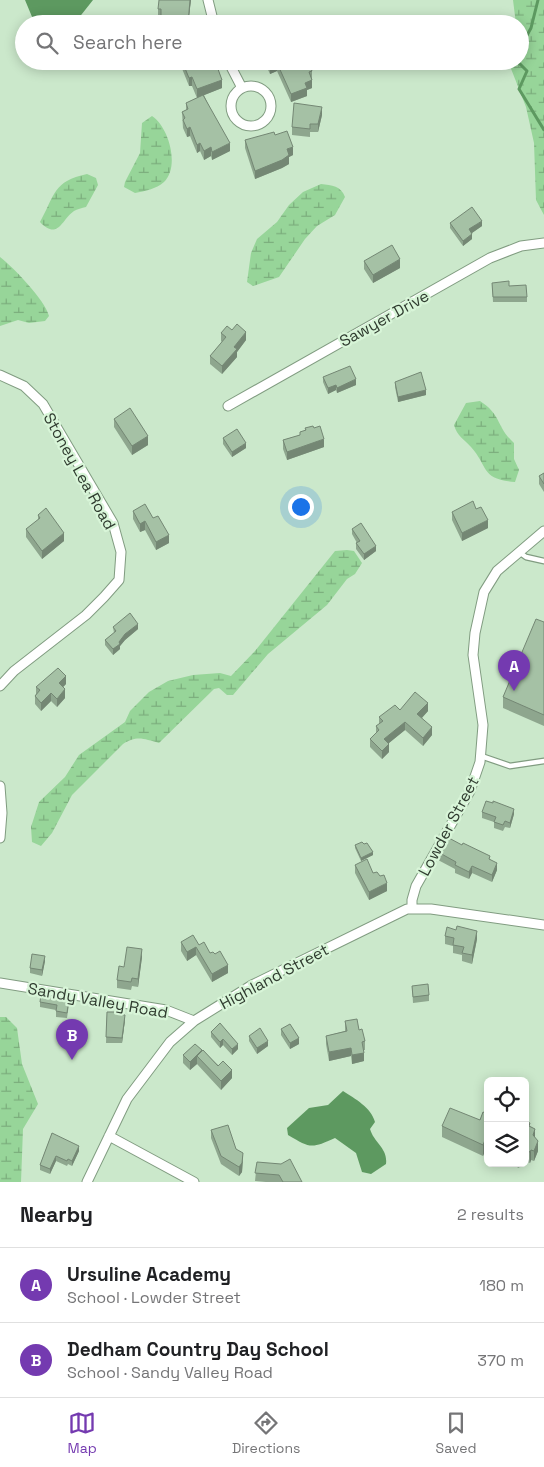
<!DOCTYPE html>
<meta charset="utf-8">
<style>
body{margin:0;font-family:"Space Grotesk",sans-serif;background:#f2f2f2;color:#202124}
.controls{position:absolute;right:15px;bottom:15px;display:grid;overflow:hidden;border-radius:8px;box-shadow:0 2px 12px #0003}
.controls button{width:45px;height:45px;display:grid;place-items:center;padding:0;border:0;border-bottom:1px solid #e0e0e0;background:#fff;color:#202124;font:25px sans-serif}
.you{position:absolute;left:300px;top:506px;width:18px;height:18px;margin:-12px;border:4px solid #fff;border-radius:50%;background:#1a73e8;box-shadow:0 0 0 8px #1a73e833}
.badge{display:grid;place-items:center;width:32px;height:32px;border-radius:50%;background:#743ab0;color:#fff;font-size:16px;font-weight:700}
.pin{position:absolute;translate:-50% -41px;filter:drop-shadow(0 1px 2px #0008)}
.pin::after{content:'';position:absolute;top:26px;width:18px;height:15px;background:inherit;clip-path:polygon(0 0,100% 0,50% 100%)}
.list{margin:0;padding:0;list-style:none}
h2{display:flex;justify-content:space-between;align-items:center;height:65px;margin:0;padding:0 20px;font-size:21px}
h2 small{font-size:16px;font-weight:400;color:#757577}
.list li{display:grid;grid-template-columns:32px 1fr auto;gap:15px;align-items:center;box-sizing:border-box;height:75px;padding:0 20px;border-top:1px solid #e0e0e0}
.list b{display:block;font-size:19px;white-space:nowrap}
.list p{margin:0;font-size:16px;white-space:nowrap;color:#757577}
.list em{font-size:16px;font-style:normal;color:#757577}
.icon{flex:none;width:28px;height:28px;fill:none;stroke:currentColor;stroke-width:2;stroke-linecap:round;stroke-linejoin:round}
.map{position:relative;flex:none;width:544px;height:1182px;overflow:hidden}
.search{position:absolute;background:#fff;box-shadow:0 2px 12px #0003;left:15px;right:15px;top:15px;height:55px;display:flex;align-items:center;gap:12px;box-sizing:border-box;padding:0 18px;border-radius:28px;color:#757577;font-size:19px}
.sheet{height:215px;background:#fff}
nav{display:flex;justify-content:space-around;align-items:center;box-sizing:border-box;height:70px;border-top:1px solid #e0e0e0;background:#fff;font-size:14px;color:#757577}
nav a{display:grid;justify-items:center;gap:2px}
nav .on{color:#743ab0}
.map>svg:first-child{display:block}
.wetland{fill:url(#wetland-marsh)}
.water{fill:#5d9960}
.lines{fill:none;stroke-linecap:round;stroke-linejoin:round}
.stream{stroke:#5d9960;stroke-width:3}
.lane-casing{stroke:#819c81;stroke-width:7}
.street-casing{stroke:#819c81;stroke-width:11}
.lane{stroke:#fff;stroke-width:4.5}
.street{stroke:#fff;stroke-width:9}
.wall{fill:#8ea68e}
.shaded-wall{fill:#748774}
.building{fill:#a5c1a5;stroke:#748774}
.labels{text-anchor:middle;stroke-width:4.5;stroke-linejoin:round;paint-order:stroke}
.street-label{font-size:16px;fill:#303c30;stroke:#d8f5d8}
</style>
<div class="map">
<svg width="544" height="1182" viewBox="0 0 544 1182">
<defs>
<pattern id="wetland-marsh" width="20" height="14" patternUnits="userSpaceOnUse" patternTransform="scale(1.25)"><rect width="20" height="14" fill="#97d599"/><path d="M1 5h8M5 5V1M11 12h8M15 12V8" fill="none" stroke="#7cae7d"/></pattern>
</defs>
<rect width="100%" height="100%" fill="#cbe8cb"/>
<path class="wetland" d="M513 0H544V215L536 200 534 143 526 107 508 61H520V24H516Z
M152 116C169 127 180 167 164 182 156 189 145 191 135 193L124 187 125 182 140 153 142 123Z
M87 174 96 178 98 185 86 207C82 208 77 209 74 211 62 219 58 241 40 222 55 195 53 181 87 174Z
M321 184C332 185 341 186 345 197L335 215 317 226 305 239 279 277 253 286 247 282 251 253 257 239 277 222 289 205 303 192Z
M0 257C14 268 45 300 49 316L45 321 29 323 18 320 0 326Z
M480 401C502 415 496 427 514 443V459L519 470 515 482C480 479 489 467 471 447 464 439 457 436 454 425L466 403Z
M347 550 354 551 362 563 355 574 347 579 327 605 268 654 233 695H227L219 688 214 689 159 743C144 739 137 735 123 744L72 795 52 833 41 846 32 842 31 827 39 802 65 777 79 755 125 722 130 711 149 692 168 681 193 675 220 673 231 676 255 651 335 551Z
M0 1017H6L17 1028 22 1064 38 1104 23 1129 21 1182H0Z"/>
<path class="water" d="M25 0H93L74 24H35Z
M343 1091C355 1099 371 1107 375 1122L370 1129C374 1143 388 1148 386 1164L371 1174 362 1172 356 1153 335 1138C311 1149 310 1148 288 1135L287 1128 309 1108 328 1105Z"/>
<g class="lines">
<path class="stream" d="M520 48 531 28 538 0
M517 61 527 71 519 89 544 130"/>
<defs>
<path id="lane" d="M519 552 526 557 544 561
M481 756 510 766 544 761"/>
<path id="street" d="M208 0 214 24
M228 61 242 88
M231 106a20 20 0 1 1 40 0a20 20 0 1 1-40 0Z
M0 375 24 386 43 404 113 523 121 552 119 580 104 597 86 615 14 671 0 686
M228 406 490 258 521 246 544 243
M0 786 2 813 0 838
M412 908V900L416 886 470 791 480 762 483 725 473 655 475 633 484 592 497 571 544 531
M0 983 166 1010 194 1021
M109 1136 194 1182
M87 1182 127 1099 170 1042 194 1021 252 985 407 909H431L544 925"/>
</defs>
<use href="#lane" class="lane-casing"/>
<use href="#street" class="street-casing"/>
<use href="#lane" class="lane"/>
<use href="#street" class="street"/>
</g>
<path class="wall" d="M191 0 188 24H161V17H158V9Z
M179 61H215L222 88 204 95 230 151 212 160 211 156 204 160 200 151 197 153 190 136 187 137 183 128 182 112 186 110V103L197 98 192 86H189Z
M264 61H294L296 66 312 71V88L307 90V96L291 102 277 71 270 74Z
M322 115 318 132H310V137L292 135V127Z
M275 135 293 155 289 157V164L282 168 255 179 245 148V140Z
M450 223 482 226 472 233V239L463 246 450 228Z
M364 261 400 268 373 283 364 269Z
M492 283 509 286 527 297V302H493Z
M221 333 246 340 237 352V357L222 374 210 364V356L222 342 221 341Z
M323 377 356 385 337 393 336 390 328 394 323 382Z
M395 382 426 395 398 402 395 387Z
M114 419 148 445 132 455 114 427Z
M305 428 324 447 287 460 283 449V440L300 435V432L305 431Z
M223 438 246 448 232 457 223 444Z
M544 473V492L539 484V476Z
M476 509 488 528 462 541 452 520V512Z
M133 511 153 518 169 543 156 550 145 530 140 532 133 519Z
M38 515 64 541 42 559 26 537V529L38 520Z
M352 529 376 551 364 560 356 549V543H357L352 534Z
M544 622V726L503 708V697Z
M113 627 138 629 125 640 120 646V649L113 655 105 645V640L114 633Z
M66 684 63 687 65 698 57 707 51 701 41 711 35 704V696L36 694V687Z
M400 710 428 711 422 718 432 735 423 746 405 730 389 743V752L382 759 370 747V739L376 733V726L379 724V717Z
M482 812 514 814 510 828 505 827 503 831 494 828V822L482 818Z
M364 844 373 855 361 861 355 848V845Z
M462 845 490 859 497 870 492 882 472 873 469 879 455 873V869L438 860V852Z
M355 865 373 873 387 891 369 900 355 873Z
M445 936 477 939 472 964 462 961V955L453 953V946L445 944Z
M181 942 199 945 210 953 228 973 212 982 196 955 187 961 181 951Z
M142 957 138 987 132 986 131 990 117 988V980L124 967Z
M45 961 42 976 30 973V968Z
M412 986 429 995V1001L413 1003Z
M40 1002 69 1004 67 1018 56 1017V1010L40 1007Z
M107 1012 116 1014 125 1020 122 1043H106Z
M345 1021 359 1030 365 1041V1050H364V1061L352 1064 351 1056 329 1061 326 1044V1036L345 1031Z
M281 1029 299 1044 290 1049 281 1035Z
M211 1032 238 1049 232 1055 223 1045 220 1048 211 1037Z
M249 1036 268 1046 257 1054 249 1041Z
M202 1050 232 1078 221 1090 197 1064 190 1070 183 1063V1055Z
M488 1114V1146H487L483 1156 442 1137V1126L480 1120Z
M525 1121 530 1127 535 1138 538 1151 534 1161 531 1160 530 1163 525 1161Z
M211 1130 236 1149 243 1162 242 1172 239 1176 221 1164 211 1138Z
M52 1133 79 1151 72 1166 68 1164 67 1166 56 1161 50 1174 40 1170V1165Z
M257 1162 302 1182H266L255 1181Z
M508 1163H521L519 1168Z"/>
<path class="shaded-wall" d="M190 0H191L188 24Z
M277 63V71L270 74V66Z
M192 77V86H189V78Z
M222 80V88L197 98V89Z
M312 80V88L307 90V96L291 102V94L305 83Z
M322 107V115L318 132V124Z
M190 127V136L187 137V129Z
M200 143V151L197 153V145Z
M230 143V151L212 160V152Z
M211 147V156L204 160V151Z
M293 147V155L289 157V164L282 168 255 179V171L287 149Z
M482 221V226L469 235V229Z
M472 234V239L463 246V241Z
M400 259V268L373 283V275Z
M246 332V340L237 352V357L222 374V366L234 347Z
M356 379V385L337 393V388Z
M336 385V390L328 394V388Z
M426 390V395L398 402V397Z
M148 436V445L132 455V446Z
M324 439V447L287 460V452Z
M246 443V448L232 457V452Z
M488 520V528L462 541V533Z
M145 521V530L140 532V524Z
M64 533V541L42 559V551Z
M169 535V543L156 550V542Z
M376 546V551L364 560V554Z
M138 624V629L125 640 120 646V649L113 655V649L119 642 125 634Z
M66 676V684L59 691V683Z
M65 689V698L57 707V699Z
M51 693V701L41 711V703Z
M428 703V711L417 723V714Z
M405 722V730L384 747V739Z
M432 727V735L423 746V738Z
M389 744V752L382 759V751Z
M514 809V814L510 828V823Z
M373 852V855L361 861V858Z
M497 863V870L492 882V875Z
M472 866V873L469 879V872Z
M387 883V891L369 900V892Z
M477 931V939L472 964V955Z
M196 947V955L187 961V952Z
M142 949V957L138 987V979Z
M45 956V961L42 976V970Z
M228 965V973L212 982V974Z
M125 1015V1020L122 1043V1038Z
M299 1038V1044L290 1049V1043Z
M223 1039V1045L220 1048V1042Z
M268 1041V1046L257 1054V1048Z
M238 1044V1049L232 1055V1049Z
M351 1048V1056L329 1061V1052Z
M202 1050 197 1056V1064L190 1070V1062Z
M364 1053V1061L352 1064V1055Z
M232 1070V1078L221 1090V1081Z
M535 1129V1140L533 1135Z
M487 1135V1146L483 1156V1145Z
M538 1141V1151L534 1161V1151Z
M79 1146V1151L72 1166V1161Z
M531 1150V1160L530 1163V1152Z
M243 1153 242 1172 239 1176V1167Z
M56 1156V1161L50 1174V1169Z"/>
<path class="building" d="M159 0H190L188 24 168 23V18L161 17V9H158Z
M182 61H215L222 80 197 89 192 77 189 78Z
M268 61H294L296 66 308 62 312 71 309 72 312 80 305 83 307 88 291 94 277 63 270 66Z
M203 95 230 143 212 152 211 147 204 151 200 143 197 145 190 127 187 129 183 120 185 118 182 112 188 109 186 103Z
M294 103 322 107 318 124H310V129L292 127Z
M287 131 293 147 287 149 289 155 282 160 255 171 245 140 274 132 275 135Z
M472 207 482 221 469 229 472 234 463 241 450 223Z
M392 245 400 259 373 275 364 261Z
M509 281V286L526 285 527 297H493L492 283Z
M237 324 246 332 234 347 237 349 222 366 210 356 226 337 221 333 227 326 232 330Z
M350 366 356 379 337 388 336 385 328 388 323 377Z
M421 372 426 390 398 397 395 382Z
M130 408 148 436 132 446 114 419Z
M313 426 314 428 320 426 324 439 287 452 283 440 300 435V432L306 430 305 428Z
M237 429 246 443 232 452 223 438Z
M544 473V484L539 476Z
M473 501 476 509 481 507 488 520 462 533 452 512Z
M145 504 153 518 158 516 169 535 156 542 145 521 140 524 133 511Z
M46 508 64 533 42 551 26 529 40 518 38 515Z
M361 523 376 546 364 554 356 543 360 541 352 529Z
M130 613 138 624 125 634 119 642 120 644 113 649 105 640 116 631 113 627Z
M536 619 544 622V715L503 697Z
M58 668 66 676 59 683 65 689 57 699 51 693 41 703 35 696 40 690 36 687Z
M415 692 428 703 417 714 432 727 423 738 405 722 384 739 389 744 382 751 370 739 379 730 376 726 383 721 379 717 395 705 400 710Z
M486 801 493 803V801L514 809 510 823 505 821 503 825 494 822 496 817 482 812Z
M447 837 462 845 463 843 490 856 489 859 497 863 492 875 472 866 469 872 455 865 456 862 438 852Z
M362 842 364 844 367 843 373 852 361 858 355 845Z
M367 859 373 873 377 872 380 876 384 875 387 883 369 892 355 865Z
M457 926 477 931 472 955 462 953 464 947 453 945 454 938 445 936 447 927 456 930Z
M193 935 199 945 204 942 210 953 213 952 215 954 220 951 228 965 212 974 196 947 187 952 181 942Z
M127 947 142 949 138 979 132 978 131 982 117 980 119 966 124 967Z
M32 954 45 956 42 970 30 968Z
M428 984 429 995 413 997 412 986Z
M41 994 69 998 67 1013 56 1011 57 1005 40 1002Z
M107 1012H116V1014L125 1015 122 1038 106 1037Z
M357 1019 359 1030 362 1029 365 1041 362 1042 364 1053 352 1055 351 1048 329 1052 326 1036 347 1031 345 1021Z
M220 1023 238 1044 232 1049 223 1039 220 1042 211 1032Z
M290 1024 299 1038 290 1043 281 1029Z
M260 1028 268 1041 257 1048 249 1036Z
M195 1044 202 1050 190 1062 183 1055Z
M203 1050 218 1066 223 1061 232 1070 221 1081 197 1056Z
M450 1108 480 1120 483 1112 488 1114V1135H487L483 1145 442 1126Z
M525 1121 530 1123 529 1126 535 1129 533 1135 538 1141 534 1151 531 1150 530 1152 525 1150Z
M228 1125 236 1149 243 1153 242 1163 239 1167 221 1156 211 1130Z
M52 1133 79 1146 72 1161 68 1159 67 1161 56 1156 50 1169 40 1165Z
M290 1159 302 1182H283L279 1175 255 1173 257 1162 281 1164Z"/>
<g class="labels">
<g class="street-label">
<text transform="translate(384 318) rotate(-29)" y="6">Sawyer Drive</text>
<text transform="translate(80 471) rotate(61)" y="6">Stoney Lea Road</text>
<text transform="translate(448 826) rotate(-62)" y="6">Lowder Street</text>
<text transform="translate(274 976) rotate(-28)" y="6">Highland Street</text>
<text transform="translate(98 1000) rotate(10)" y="6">Sandy Valley Road</text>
</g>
</g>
</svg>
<div class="controls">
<button><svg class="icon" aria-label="locate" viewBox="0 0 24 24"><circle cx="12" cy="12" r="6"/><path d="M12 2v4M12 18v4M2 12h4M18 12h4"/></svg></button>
<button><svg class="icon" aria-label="layers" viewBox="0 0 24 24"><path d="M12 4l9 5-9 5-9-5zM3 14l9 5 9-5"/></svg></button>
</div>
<div class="you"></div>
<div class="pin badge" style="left:514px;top:691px">A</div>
<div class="pin badge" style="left:72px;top:1060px">B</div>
<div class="search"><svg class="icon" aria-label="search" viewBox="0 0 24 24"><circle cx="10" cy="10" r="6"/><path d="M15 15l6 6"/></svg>Search here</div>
</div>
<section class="sheet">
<h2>Nearby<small>2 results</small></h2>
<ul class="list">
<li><span class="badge">A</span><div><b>Ursuline Academy</b><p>School · Lowder Street</p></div><em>180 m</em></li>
<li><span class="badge">B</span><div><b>Dedham Country Day School</b><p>School · Sandy Valley Road</p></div><em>370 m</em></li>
</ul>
</section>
<nav>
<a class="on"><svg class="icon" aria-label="map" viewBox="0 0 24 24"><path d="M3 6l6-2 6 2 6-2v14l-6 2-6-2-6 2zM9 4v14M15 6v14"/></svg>Map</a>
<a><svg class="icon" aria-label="directions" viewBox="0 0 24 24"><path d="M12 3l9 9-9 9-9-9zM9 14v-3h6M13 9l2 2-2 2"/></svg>Directions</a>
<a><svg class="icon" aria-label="saved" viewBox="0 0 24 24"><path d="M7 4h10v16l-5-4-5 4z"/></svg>Saved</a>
</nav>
